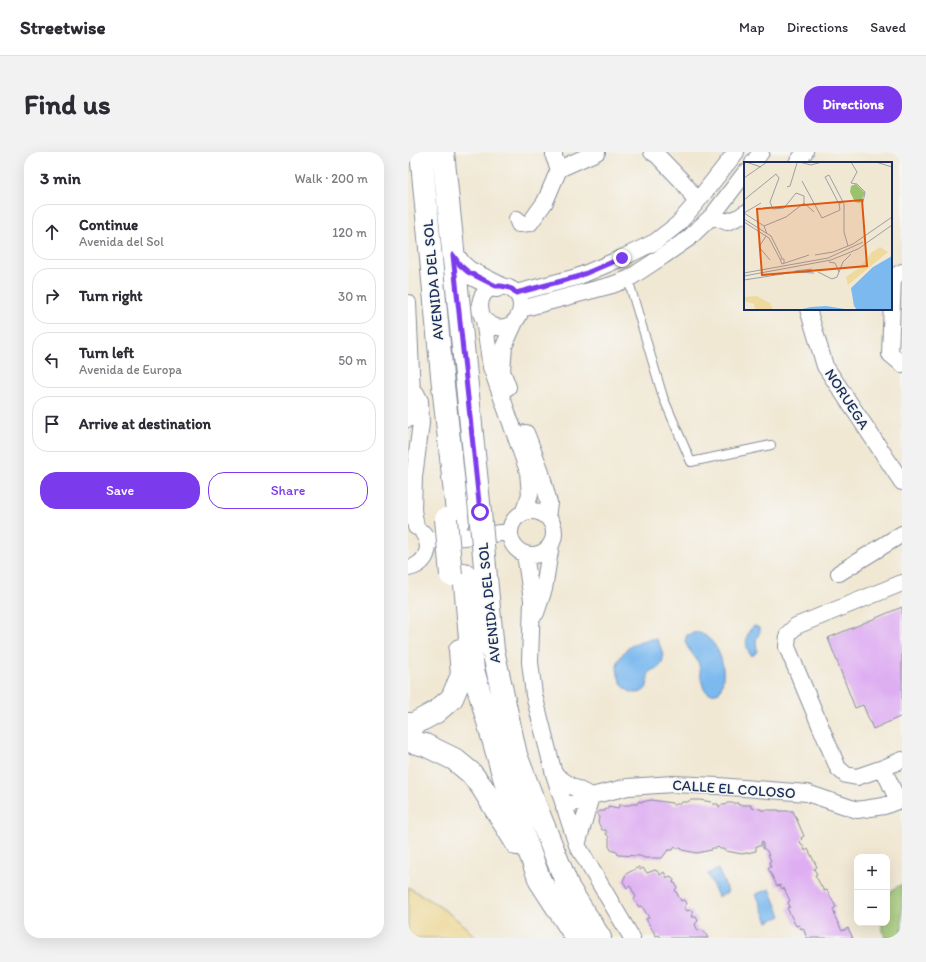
<!DOCTYPE html>
<meta charset="utf-8">
<style>
body{margin:0;font-family:Itim,sans-serif;background:#f2f2f3;color:#2b2b33}
.controls{position:absolute;right:12px;bottom:12px;display:grid;overflow:hidden;border-radius:8px;box-shadow:0 4px 16px #0002}
.controls button{width:36px;height:36px;display:grid;place-items:center;padding:0;border:0;border-bottom:1px solid #e1e1e2;background:#fff;color:#2b2b33;font:20px sans-serif}
.stop{position:absolute;width:12px;height:12px;margin:-9px;border:3px solid #7c3aed;border-radius:50%;background:#fff}
.stop.end{background:#7c3aed;border-color:#fff;box-shadow:0 1px 4px #0008}
.list{margin:0;padding:0;list-style:none}
h2{display:flex;justify-content:space-between;align-items:center;height:52px;margin:0;padding:0 16px;font-size:17px}
h2 small{font-size:13px;font-weight:400;color:#7c7c81}
.list li{display:grid;grid-template-columns:26px 1fr auto;gap:12px;align-items:center;box-sizing:border-box;height:56px;margin:0 8px 8px;padding:0 8px;border:1px solid #e1e1e2;border-radius:16px}
.list b{display:block;font-size:15px;white-space:nowrap}
.list p{margin:0;font-size:13px;white-space:nowrap;color:#7c7c81}
.list em{font-size:13px;font-style:normal;color:#7c7c81}
.actions{display:flex;gap:8px;padding:12px 16px}
.actions a{flex:1;padding:9px 0;border:1px solid #7c3aed;border-radius:16px;text-align:center;font-size:14px;color:#7c3aed}
.actions .main{background:#7c3aed;color:#fff}
.icon{flex:none;width:22px;height:22px;fill:none;stroke:currentColor;stroke-width:2;stroke-linecap:round;stroke-linejoin:round}
.map{position:relative;flex:none;width:494px;height:786px;overflow:hidden;border-radius:16px}
header{display:flex;align-items:center;gap:24px;box-sizing:border-box;height:56px;padding:0 20px;background:#fff;border-bottom:1px solid #e1e1e2}
header strong{font-size:19px}
nav{display:flex;gap:22px;margin-inline-start:auto;font-size:14px}
.intro{display:flex;align-items:center;justify-content:space-between;box-sizing:border-box;height:96px;padding:0 24px}
h1{margin:0;font-size:28px}
.button{padding:10px 18px;border-radius:16px;background:#7c3aed;color:#fff;font-size:14px;font-weight:700}
main{display:flex;gap:24px;padding:0 24px}
aside{flex:1;background:#fff;border-radius:16px;box-shadow:0 4px 16px #0002}
.map>svg:first-child{display:block}
.green{fill:#9bc36e;stroke:#5b7966}
.sand{fill:#eeda9e;stroke:#84847e}
.water{fill:#7cb9ef;stroke:#4c74a6}
.building{fill:#deadf2}
.lines{fill:none;stroke-linecap:round;stroke-linejoin:round}
.service-casing{stroke:#868c99;stroke-width:10}
.minor-casing{stroke:#868c99;stroke-width:18}
.primary-casing{stroke:#868c99;stroke-width:24}
.service{stroke:#fff;stroke-width:8}
.minor{stroke:#fff;stroke-width:16}
.primary{stroke:#fff;stroke-width:22}
.primary-bridge-casing{stroke:#868c99;stroke-width:24;stroke-linecap:butt}
.primary-bridge{stroke:#fff;stroke-width:22}
.route{stroke:#7c3aed;stroke-width:5}
.labels{text-anchor:middle;stroke-width:3;stroke-linejoin:round;paint-order:stroke}
.street-label{font-size:15px;fill:#1b2f5e;stroke:#f6f6f2}
.inset-road{fill:none;stroke:#9b9ea5;stroke-width:1}
.view{fill:#de5710;fill-opacity:0.15;stroke:#de5710;stroke-width:2}
.inset-edge{fill:none;stroke:#1b2f5e;stroke-width:2}
</style>
<header>
<strong>Streetwise</strong>
<nav><a>Map</a><a>Directions</a><a>Saved</a></nav>
</header>
<div class="intro"><h1>Find us</h1><a class="button">Directions</a></div>
<main>
<aside>
<h2>3 min<small>Walk · 200 m</small></h2>
<ul class="list">
<li><svg class="icon" aria-label="ahead" viewBox="0 0 24 24"><path d="M12 20V5M6 11l6-6 6 6"/></svg><div><b>Continue</b><p>Avenida del Sol</p></div><em>120 m</em></li>
<li><svg class="icon" aria-label="right" viewBox="0 0 24 24"><path d="M7 20v-9h11M14 6l5 5-5 5"/></svg><div><b>Turn right</b></div><em>30 m</em></li>
<li><svg class="icon" aria-label="left" viewBox="0 0 24 24"><path d="M17 20v-9H6M10 6l-5 5 5 5"/></svg><div><b>Turn left</b><p>Avenida de Europa</p></div><em>50 m</em></li>
<li><svg class="icon" aria-label="arrive" viewBox="0 0 24 24"><path d="M6 21V4h12l-3 4 3 4H6"/></svg><div><b>Arrive at destination</b></div></li>
</ul>
<div class="actions"><a class="main">Save</a><a>Share</a></div>
</aside>
<div class="map">
<svg width="494" height="786" viewBox="0 0 494 786">
<rect width="100%" height="100%" fill="#f6f6f2"/>
<filter id="ink" filterUnits="userSpaceOnUse"><feTurbulence type="fractalNoise" baseFrequency=".025" numOctaves="2"/><feDisplacementMap in="SourceGraphic" scale="8" xChannelSelector="R" yChannelSelector="G"/><feConvolveMatrix kernelMatrix="1 2 1 2 8 2 1 2 1" color-interpolation-filters="sRGB"/></filter>
<filter id="wash" filterUnits="userSpaceOnUse"><feTurbulence type="fractalNoise" baseFrequency=".012" numOctaves="4" result="noise"/><feDisplacementMap in="SourceGraphic" scale="16" xChannelSelector="R" yChannelSelector="G"/><feGaussianBlur stdDeviation="0.9" result="paint"/><feColorMatrix in="noise" values="0 0 0 0 0 0 0 0 0 0 0 0 0 0 0 0 0 1.4 0 .05"/><feComposite in="paint" operator="in"/></filter>
<g filter="url(#wash)">
<rect width="100%" height="100%" fill="#f1e8d4"/>
<path class="green" d="M494 732V786H477L473 771H479V745L484 738Z"/>
<path class="sand" d="M0 735C23 748 51 766 68 786H0Z"/>
<path class="water" d="M346 474 350 475 352 479 348 488 349 499 346 503H343C336 495 337 480 346 474Z
M292 480C296 483 302 487 305 491 315 504 319 525 311 540 290 548 295 522 290 510 288 506 284 502 281 497 279 495 278 491 277 489L279 483 285 481Z
M241 487H248C253 493 259 509 251 515 248 518 243 517 241 521 238 527 243 536 233 540 217 546 206 523 210 509 211 507 212 506 213 504 220 494 230 489 241 487Z
M310 717 320 740 310 745 300 722Z
M362 737 373 764 360 770 348 742Z"/>
<g id="blocks">
<path class="building" d="M494 455V564L465 577 455 553 447 556 420 486Z
M243 648 264 651 266 654 268 652H272L274 650H279L283 648H292L298 649 303 650 305 652H310L311 655 313 653H317L319 651H330V653H343V656L353 657V658H371V659H385L396 684 393 686 394 687 392 689 394 694 395 693 397 699 400 697 409 715 406 717 409 722 407 723 416 739 419 738 428 755 425 757 427 762 426 763 434 779 440 776 445 786H399L395 776 393 777 391 773 388 774 379 756 382 755 380 750 382 749 376 736 374 737 372 733 369 734 360 716 363 715 361 710 363 709 359 699 355 696V689L353 690V694H348V699L334 702 318 699 317 697H312L310 695 308 696H304L303 698 289 701 274 698 273 696H268L267 694 265 698H260L254 706H237L232 704 210 703 209 700 205 699 203 698 201 694V685L198 682V678H194L190 670 191 666 189 661 192 659H197V657H200V654L210 656 211 653H222L223 652H229L231 649 234 650Z
M231 715 232 718 235 716 239 721 247 718 249 719 252 723 256 720 259 726 261 724 264 725 266 728 265 731H267L269 735 268 737 267 738 273 749 275 748H277L279 752 276 755 279 759 282 758 284 760 285 762 284 765H288L290 769 287 772 290 779 293 778 296 779 300 786H253L251 783 248 784 238 767 241 766 234 754 231 755 226 747 228 745 222 734 219 736 215 729 218 722Z"/>
</g>
</g>
<g filter="url(#ink)">
<use href="#blocks" fill-opacity="0" stroke="#868c99" stroke-width="1"/>
<g class="lines">
<defs>
<path id="service" d="M220 127 255 245 283 310 363 293"/>
<path id="minor" d="M146 0V5L151 17
M244 0 249 3 274 29 281 38 288 51
M345 11 353 0
M389 11 397 0
M304 64 319 70 333 64 337 61
M109 67 111 72 122 71 137 50 151 17 189 0
M494 120 485 125 482 202 494 212
M108 141 169 125 214 106 247 90 270 72 288 51 328 0
M0 151 4 243 0 267
M113 157 204 133 220 127 255 104 281 86 304 64 337 21
M400 157 417 214 494 330
M76 168C105 193 128 148 101 136 96 134 91 133 86 135 71 140 69 155 76 168L83 215 120 319 122 343 115 361
M100 235 94 219 96 194 107 170
M4 243 8 241 12 249 13 271 6 325 5 358 8 375
M118 281 132 317 141 351 139 365
M102 381a22 22 0 1 1 44 0a22 22 0 1 1-44 0Z
M19 389 102 380
M117 402 124 448 122 510 126 543 146 622 169 693 224 786
M0 416C17 414 26 395 15 381
M431 421 494 382
M128 461 136 437 143 392
M475 616 449 625 438 623 430 616 379 495 380 482 388 474 494 431
M146 622 163 634 183 644
M490 649 475 616 494 608
M156 655 183 644 220 635 265 632 310 634 399 641 449 658 476 654 494 647
M169 693 183 644"/>
<path id="primary" d="M13 0 34 224 50 369
M35 0 72 360
M45 103 52 113 60 120 88 134
M77 415 85 498 108 603 122 640 161 737 192 786
M56 422 65 518 102 646 132 729 169 786
M0 572H6L28 560 44 546 54 523 52 498
M0 589 17 593 46 607 63 621 74 635 109 692"/>
</defs>
<use href="#service" class="service-casing"/>
<use href="#minor" class="minor-casing"/>
<use href="#primary" class="primary-casing"/>
<use href="#service" class="service"/>
<use href="#minor" class="minor"/>
<use href="#primary" class="primary"/>
<defs>
<path id="primary-bridge" d="M72 360 77 415
M38 367 43 423"/>
</defs>
<use href="#primary-bridge" class="primary-bridge-casing"/>
<use href="#primary-bridge" class="primary-bridge"/>
</g>
</g>
<g class="lines" filter="url(#ink)">
<path class="route" d="M72 360 45 103 52 113 60 120 88 134H93L98 135 104 137 108 141 169 125 214 106"/>
</g>
<g class="labels">
<g class="street-label">
<text transform="translate(25 128) rotate(-95)" y="5">AVENIDA DEL SOL</text>
<text transform="translate(439 247) rotate(57)" y="5">NORUEGA</text>
<text transform="translate(81 451) rotate(-96)" y="5">AVENIDA DEL SOL</text>
<text transform="translate(326 637) rotate(4)" y="5">CALLE EL COLOSO</text>
</g>
</g>
<g transform="translate(336 10)">
<rect width="148" height="148" fill="#f1e8d4"/>
<path d="M112 22 121 31 116 41 111 40 106 30 107 24Z" fill="#9bc36e"/>
<path d="M136 85 144 90 104 123 102 115 116 105 128 90ZM13 134 26 141 29 148H11L10 142 0 139V135Z" fill="#eeda9e"/>
<path d="M148 94V148H113L110 144 107 126 129 105ZM82 144 107 148H54L67 145Z" fill="#7cb9ef"/>
<path class="inset-road" d="M2 0 17 5M55 0 67 3 78 0M107 0 113 10 107 21 113 22 121 30 119 40M132 0 148 5M0 16 23 0M58 19 78 56 96 48 95 42M43 25 46 24 53 1M0 38 32 12 35 16 26 40 29 47 40 46 52 31 60 34V41L42 55 20 64 23 72M99 40 95 42 81 15 85 13 99 40 100 42V70L104 84M60 41 70 50M0 51 20 64M0 51 17 41M0 57 27 74 38 96M0 60 25 76 36 97M22 74 15 85 26 98M71 93 89 90 109 82 148 55M85 100 91 101 95 110M40 101V97H36L38 102 65 93M51 109 68 107M74 110 88 117 93 115 99 100 107 92M0 111 84 96 119 80M0 114 87 98 114 87 148 63M0 118 51 110 70 111"/>
<path class="view" d="M118 38 123 104 18 113 13 47Z"/>
<rect width="148" height="148" class="inset-edge"/>
</g>
</svg>
<div class="controls">
<button>+</button>
<button>−</button>
</div>
<div class="stop" style="left:72px;top:360px"></div>
<div class="stop end" style="left:214px;top:106px"></div>
</div>
</main>
